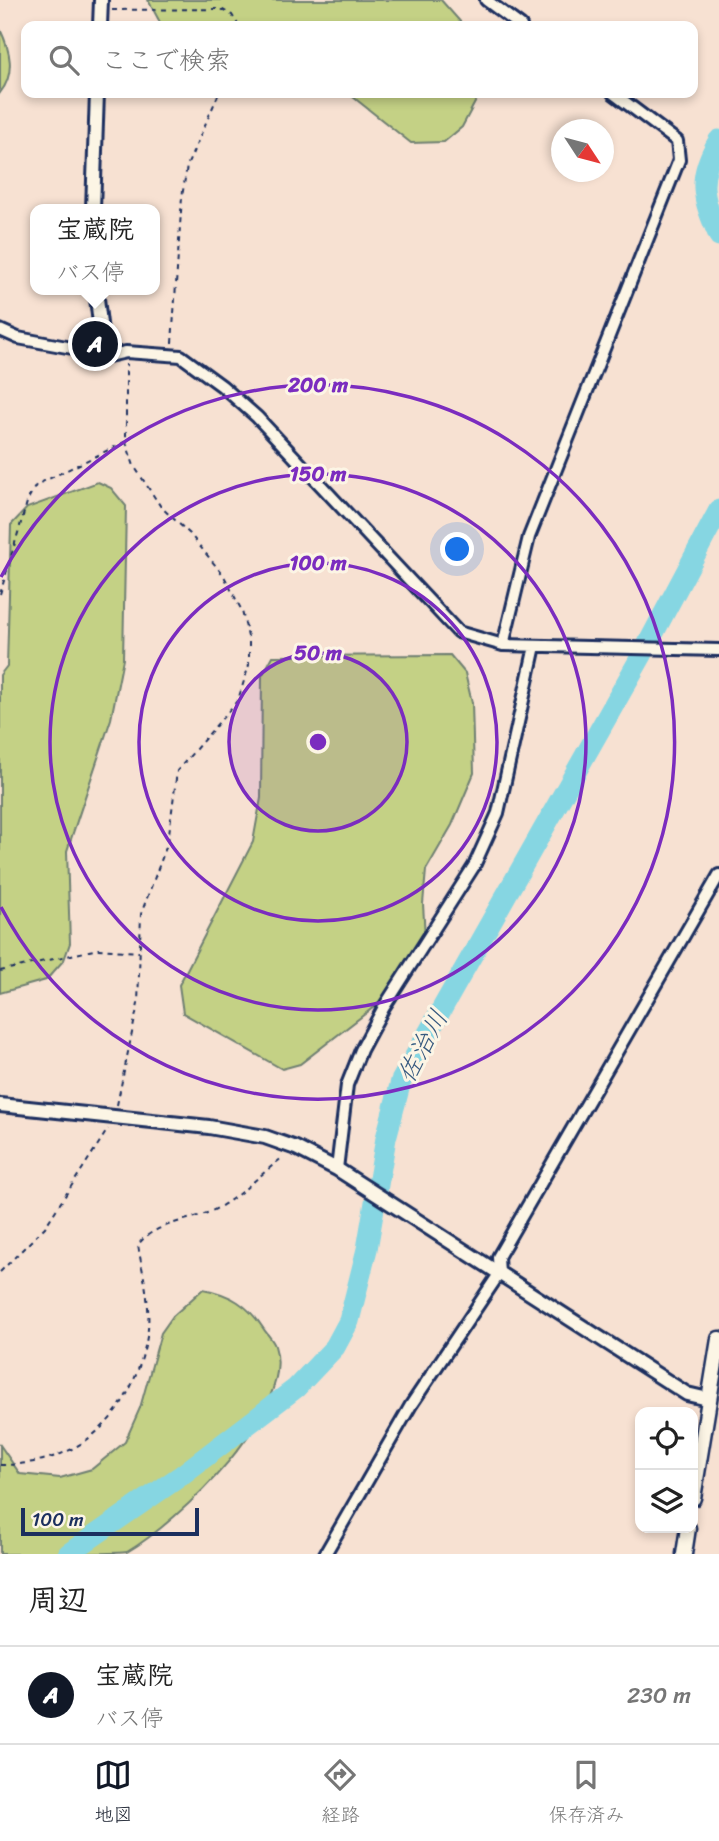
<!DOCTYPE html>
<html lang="ja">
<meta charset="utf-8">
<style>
body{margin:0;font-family:Sriracha,"Klee One",sans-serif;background:#f6f6f6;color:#222}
.controls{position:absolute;right:21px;bottom:21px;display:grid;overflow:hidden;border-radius:14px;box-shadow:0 4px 10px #0003}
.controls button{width:63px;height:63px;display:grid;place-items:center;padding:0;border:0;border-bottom:2px solid #e0e0e0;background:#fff;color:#222;font:35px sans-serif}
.compass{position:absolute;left:551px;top:119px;width:63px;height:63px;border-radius:50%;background:#fff;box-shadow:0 4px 10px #0003;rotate:126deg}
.scale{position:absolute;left:21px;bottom:18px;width:178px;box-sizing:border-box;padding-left:7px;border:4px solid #1b2f5e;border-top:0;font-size:19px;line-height:24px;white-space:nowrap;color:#1b2f5e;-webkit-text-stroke:5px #fcf5e5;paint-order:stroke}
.you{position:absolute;left:458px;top:550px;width:24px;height:24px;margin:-18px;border:5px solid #fff;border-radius:50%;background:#1a73e8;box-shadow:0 0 0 10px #1a73e833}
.badge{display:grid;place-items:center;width:46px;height:46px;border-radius:50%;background:#111827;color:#fff;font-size:23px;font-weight:700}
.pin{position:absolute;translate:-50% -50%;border:4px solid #fff;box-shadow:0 2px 7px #0006}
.popup{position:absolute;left:30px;top:204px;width:130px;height:91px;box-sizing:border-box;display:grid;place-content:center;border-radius:14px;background:#fff;filter:drop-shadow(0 2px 5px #0005);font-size:23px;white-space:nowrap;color:#767676}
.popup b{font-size:26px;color:#222}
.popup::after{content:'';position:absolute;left:50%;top:100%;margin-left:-14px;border:14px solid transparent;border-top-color:#fff}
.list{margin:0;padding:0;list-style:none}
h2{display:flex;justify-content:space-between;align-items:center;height:91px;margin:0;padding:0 28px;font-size:30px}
h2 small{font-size:23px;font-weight:400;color:#767676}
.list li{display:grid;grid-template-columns:46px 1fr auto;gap:21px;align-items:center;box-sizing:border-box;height:98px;padding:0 28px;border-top:2px solid #e0e0e0}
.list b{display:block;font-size:26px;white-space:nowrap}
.list p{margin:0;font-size:23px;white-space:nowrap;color:#767676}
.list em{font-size:23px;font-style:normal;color:#767676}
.icon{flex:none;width:38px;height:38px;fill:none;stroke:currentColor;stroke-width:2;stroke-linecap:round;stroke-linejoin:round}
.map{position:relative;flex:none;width:719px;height:1554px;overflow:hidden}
.search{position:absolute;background:#fff;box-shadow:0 4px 10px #0003;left:21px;right:21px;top:21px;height:77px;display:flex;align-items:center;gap:18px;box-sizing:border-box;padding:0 24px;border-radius:14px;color:#767676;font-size:26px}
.sheet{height:189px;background:#fff}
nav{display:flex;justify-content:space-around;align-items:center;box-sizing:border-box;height:98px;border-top:2px solid #e0e0e0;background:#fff;font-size:19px;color:#767676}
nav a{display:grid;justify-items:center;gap:4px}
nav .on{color:#111827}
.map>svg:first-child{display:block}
.green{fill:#c4d185;stroke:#708072;stroke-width:2}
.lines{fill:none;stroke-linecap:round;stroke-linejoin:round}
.river{stroke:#86d6e2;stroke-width:21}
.minor-casing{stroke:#1b2f5e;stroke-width:16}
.tertiary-casing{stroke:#1b2f5e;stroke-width:18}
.secondary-casing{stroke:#1b2f5e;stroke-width:19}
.path{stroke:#1b2f5e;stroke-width:2;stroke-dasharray:5 5;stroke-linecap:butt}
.minor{stroke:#fcf5e5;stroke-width:10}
.tertiary{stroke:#fcf5e5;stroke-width:12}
.secondary{stroke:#fcf5e5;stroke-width:14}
.ring{fill:none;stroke:#7b2cbf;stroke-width:3.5}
.labels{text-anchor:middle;stroke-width:6;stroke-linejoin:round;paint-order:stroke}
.water-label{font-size:26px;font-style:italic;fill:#36597f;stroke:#fcf5e5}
.centre{fill:#7b2cbf;stroke:#fcf5e5;stroke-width:3.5}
.ring-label{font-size:21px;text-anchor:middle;font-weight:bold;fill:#7b2cbf;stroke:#fcf5e5;stroke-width:6;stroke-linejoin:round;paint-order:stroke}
</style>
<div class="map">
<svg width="719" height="1554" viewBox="0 0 719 1554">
<rect width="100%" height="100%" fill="#f7e1d2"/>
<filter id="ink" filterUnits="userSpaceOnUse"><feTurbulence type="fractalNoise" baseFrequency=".0143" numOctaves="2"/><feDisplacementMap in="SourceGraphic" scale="14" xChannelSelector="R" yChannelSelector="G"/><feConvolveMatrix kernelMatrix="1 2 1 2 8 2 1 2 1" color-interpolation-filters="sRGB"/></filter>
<g filter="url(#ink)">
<path class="green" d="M148 0H441L464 26H162Z
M0 29C10 50 16 73 0 93Z
M348 93H480L462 127 444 142 411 143Z
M98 482 111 488 126 506 123 659 111 719 67 851 70 943 64 960 46 980 0 993V675L7 666 11 525 27 508Z
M450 655 465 673 472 703 474 773 452 825 426 870 423 904 426 953 409 980 300 1064 282 1069 183 1013 179 985 253 842 261 798 262 676 273 656Z
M203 1289C230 1294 248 1305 263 1328 266 1333 273 1340 275 1346 297 1410 177 1523 127 1552 115 1554 20 1554 0 1554V1445L20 1474 60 1478 92 1469 125 1442 140 1408 161 1333 173 1316Z"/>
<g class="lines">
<path class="river" d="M719 140C696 178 702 198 719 236
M68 1554 179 1477 296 1388 335 1347 349 1321 367 1249 386 1138 401 1081 642 655 719 510"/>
<defs>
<path id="minor" d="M486 0 521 26
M0 330 18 338 94 352 104 357 126 352 181 356 222 386 257 417 458 632 503 645 719 650
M503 645 529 537 679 160 677 141 613 93
M337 1169 347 1085 361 1050 384 1007 474 866 498 813 535 646
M325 1554 411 1405 499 1274 498 1257 719 875"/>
<path id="tertiary" d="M100 26 101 0
M93 209 97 93
M96 290 104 357
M0 1105 209 1127 265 1137 296 1148 337 1169 687 1394 708 1399"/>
<path id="secondary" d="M693 1498 719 1339
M684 1554 688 1528"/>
</defs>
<use href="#minor" class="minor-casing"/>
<use href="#tertiary" class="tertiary-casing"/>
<use href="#secondary" class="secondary-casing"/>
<path class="path" d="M112 10 221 9 232 15 239 26
M172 343 182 197 187 166 219 93
M0 594 28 499 36 485 125 442
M0 971 98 949 139 952
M117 1105 138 1004 141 914 168 842 177 771 238 700 249 665V641L242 611 224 576 190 534 161 507 134 466 126 442V364
M0 1272 45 1227 108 1129
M0 1465C79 1465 129 1419 146 1342 153 1311 143 1276 138 1245 153 1224 184 1222 207 1213 235 1202 258 1176 282 1158"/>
<use href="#minor" class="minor"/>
<use href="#tertiary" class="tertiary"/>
<use href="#secondary" class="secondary"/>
</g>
</g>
<circle cx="318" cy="742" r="89" fill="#7b2cbf" fill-opacity=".12"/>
<g class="ring">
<circle cx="318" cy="742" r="89"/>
<circle cx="318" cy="742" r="179"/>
<circle cx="318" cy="742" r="268"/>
<path d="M1 577A357 357 0 1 1 1 907"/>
</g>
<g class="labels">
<g class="water-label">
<text transform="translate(422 1046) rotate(-62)" y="9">佐治川</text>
</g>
</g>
<circle cx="318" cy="742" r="10" class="centre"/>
<g class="ring-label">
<text x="318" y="392">200 m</text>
<text x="318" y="481">150 m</text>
<text x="318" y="570">100 m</text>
<text x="318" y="660">50 m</text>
</g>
</svg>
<div class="controls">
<button><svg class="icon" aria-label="locate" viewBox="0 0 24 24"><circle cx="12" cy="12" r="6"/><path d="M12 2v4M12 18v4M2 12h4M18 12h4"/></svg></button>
<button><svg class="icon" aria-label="layers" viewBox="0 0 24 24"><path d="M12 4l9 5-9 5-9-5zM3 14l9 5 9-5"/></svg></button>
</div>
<svg class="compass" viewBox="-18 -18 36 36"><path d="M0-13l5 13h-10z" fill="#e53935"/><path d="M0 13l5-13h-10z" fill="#767676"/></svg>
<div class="scale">100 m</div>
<div class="you"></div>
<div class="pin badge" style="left:95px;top:344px">A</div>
<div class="popup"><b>宝蔵院</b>バス停</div>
<div class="search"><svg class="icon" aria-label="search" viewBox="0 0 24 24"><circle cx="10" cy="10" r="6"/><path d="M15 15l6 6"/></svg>ここで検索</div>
</div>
<section class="sheet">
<h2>周辺<small></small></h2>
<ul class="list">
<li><span class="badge">A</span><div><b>宝蔵院</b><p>バス停</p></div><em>230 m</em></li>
</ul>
</section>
<nav>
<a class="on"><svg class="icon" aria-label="map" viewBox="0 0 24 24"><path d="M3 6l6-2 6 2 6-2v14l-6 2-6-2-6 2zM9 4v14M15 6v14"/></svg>地図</a>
<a><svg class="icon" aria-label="directions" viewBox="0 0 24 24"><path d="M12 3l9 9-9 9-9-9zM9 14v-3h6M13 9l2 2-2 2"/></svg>経路</a>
<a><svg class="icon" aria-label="saved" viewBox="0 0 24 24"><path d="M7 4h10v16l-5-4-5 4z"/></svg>保存済み</a>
</nav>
